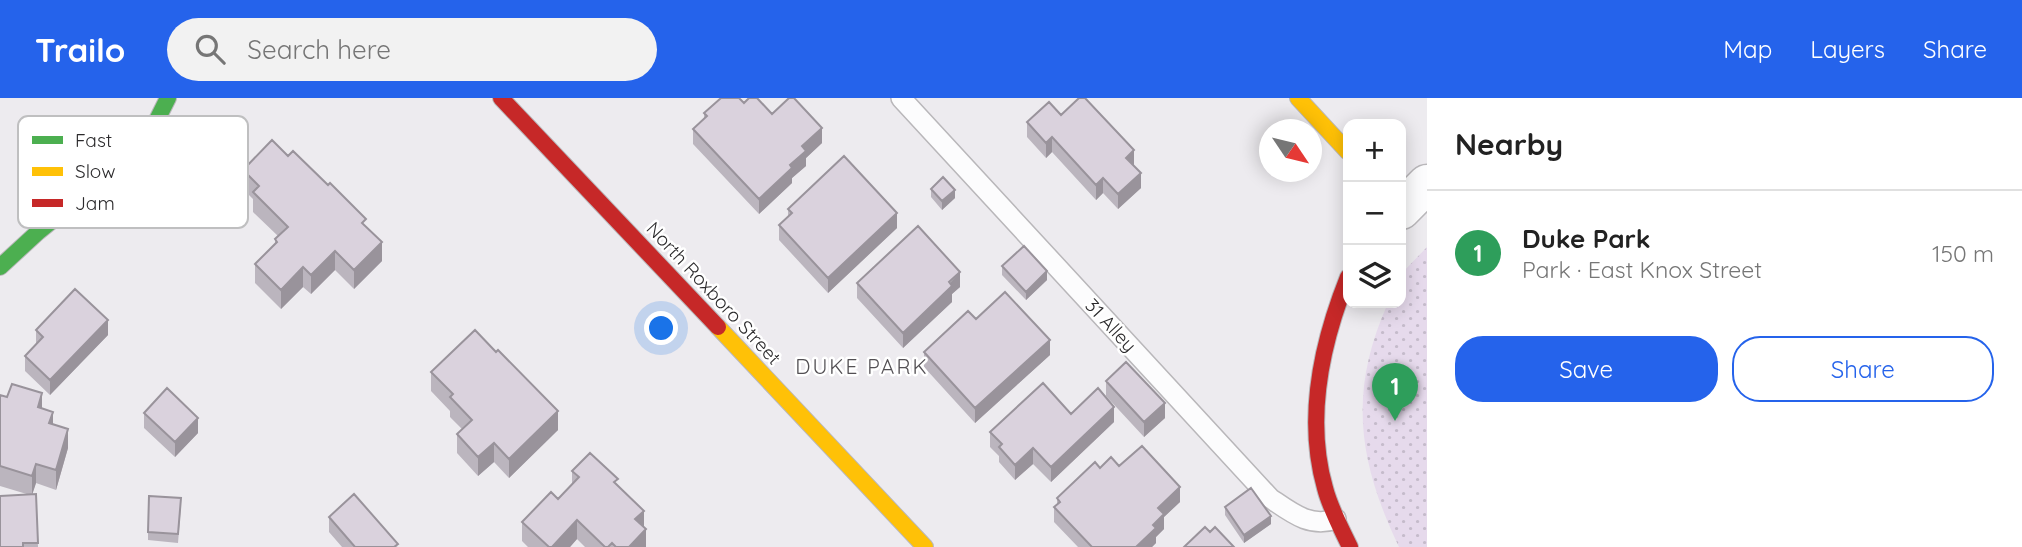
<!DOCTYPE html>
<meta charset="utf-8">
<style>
body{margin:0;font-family:Quicksand,sans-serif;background:#f2f2f2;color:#222}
.controls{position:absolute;right:21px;top:21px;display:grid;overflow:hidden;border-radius:14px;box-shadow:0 4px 18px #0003}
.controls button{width:63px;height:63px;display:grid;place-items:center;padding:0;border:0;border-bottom:2px solid #e0e0e0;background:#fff;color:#222;font:35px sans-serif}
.compass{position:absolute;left:1259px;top:21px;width:63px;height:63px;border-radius:50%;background:#fff;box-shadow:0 4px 18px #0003;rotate:125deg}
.you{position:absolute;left:662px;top:231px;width:24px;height:24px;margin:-18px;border:5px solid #fff;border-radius:50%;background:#1a73e8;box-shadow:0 0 0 10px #1a73e833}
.badge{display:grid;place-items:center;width:46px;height:46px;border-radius:50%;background:#2563eb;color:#fff;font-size:23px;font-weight:700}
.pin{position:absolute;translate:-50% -58px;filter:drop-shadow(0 2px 4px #0008)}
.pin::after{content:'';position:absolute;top:37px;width:24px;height:21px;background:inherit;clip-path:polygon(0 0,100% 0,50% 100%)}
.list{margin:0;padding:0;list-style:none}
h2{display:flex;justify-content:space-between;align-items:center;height:91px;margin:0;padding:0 28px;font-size:30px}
h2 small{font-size:23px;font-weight:400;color:#767676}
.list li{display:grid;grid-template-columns:46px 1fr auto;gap:21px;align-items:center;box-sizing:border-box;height:126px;padding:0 28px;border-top:2px solid #e0e0e0}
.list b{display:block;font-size:26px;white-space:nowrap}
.list p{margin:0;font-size:23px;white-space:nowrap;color:#767676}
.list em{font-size:23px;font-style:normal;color:#767676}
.actions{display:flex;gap:14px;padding:21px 28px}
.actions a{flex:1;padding:16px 0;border:2px solid #2563eb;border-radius:28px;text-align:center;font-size:24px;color:#2563eb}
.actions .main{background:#2563eb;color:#fff}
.icon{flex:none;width:38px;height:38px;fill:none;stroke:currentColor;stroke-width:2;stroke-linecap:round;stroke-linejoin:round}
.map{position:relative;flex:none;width:1427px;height:449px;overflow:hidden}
header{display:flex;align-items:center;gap:42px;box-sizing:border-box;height:98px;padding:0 35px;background:#2563eb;color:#fff}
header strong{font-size:33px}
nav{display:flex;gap:38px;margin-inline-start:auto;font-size:24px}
.search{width:490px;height:63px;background:#f2f2f2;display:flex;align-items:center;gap:18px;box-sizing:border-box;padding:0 24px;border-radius:38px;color:#767676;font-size:26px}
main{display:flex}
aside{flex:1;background:#fff}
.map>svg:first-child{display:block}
.park{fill:url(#park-dots)}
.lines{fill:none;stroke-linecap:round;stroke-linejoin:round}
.lane-casing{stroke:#b9b7ba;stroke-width:22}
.street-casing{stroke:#b9b7ba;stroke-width:41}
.fast-casing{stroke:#b9b7ba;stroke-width:18}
.slow-casing{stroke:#b9b7ba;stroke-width:18}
.jam-casing{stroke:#b9b7ba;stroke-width:18}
.lane{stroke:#fcfcfd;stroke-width:19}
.street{stroke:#fcfcfd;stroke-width:38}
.fast{stroke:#4caf50;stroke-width:16}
.slow{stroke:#ffc107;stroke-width:16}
.jam{stroke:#c62828;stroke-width:16}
.wall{fill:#bbb5be}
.shaded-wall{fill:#99939b}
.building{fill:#dad2dd;stroke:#99939b;stroke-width:2}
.labels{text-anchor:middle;stroke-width:5;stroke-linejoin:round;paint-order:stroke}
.street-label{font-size:19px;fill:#2b2a2c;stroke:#fff}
.neighbourhood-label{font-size:21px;letter-spacing:2px;fill:#535054;stroke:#fff}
.key{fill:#fff;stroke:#bfbfc0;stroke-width:2}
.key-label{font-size:19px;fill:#2b2a2c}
</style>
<header>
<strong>Trailo</strong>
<div class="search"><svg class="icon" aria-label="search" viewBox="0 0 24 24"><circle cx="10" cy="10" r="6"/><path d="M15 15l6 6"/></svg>Search here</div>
<nav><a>Map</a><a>Layers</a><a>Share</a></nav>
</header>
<main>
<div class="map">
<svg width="1427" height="449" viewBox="0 0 1427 449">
<defs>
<pattern id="park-dots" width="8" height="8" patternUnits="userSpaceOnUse" patternTransform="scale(1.75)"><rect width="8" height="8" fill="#e6daec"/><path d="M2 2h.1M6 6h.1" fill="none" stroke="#c5bbcb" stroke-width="1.8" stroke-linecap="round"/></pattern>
</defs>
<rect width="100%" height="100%" fill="#edebef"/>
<path class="park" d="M1427 149V449H1399C1358 363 1348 294 1388 205H1401L1402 175Z"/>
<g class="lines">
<defs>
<path id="lane" d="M901 0 1270 400C1292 415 1310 430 1336 421"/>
<path id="street" d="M1401 112 1427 86"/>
<path id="fast" d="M0 169 38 134 129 60 155 26 168 0"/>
<path id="slow" d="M1298 0 1348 54
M718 229 925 449"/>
<path id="jam" d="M501 0 718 229
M1348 179C1322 244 1305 320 1325 390 1330 410 1341 430 1350 449"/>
</defs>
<use href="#lane" class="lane-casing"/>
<use href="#street" class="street-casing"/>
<use href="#fast" class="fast-casing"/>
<use href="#slow" class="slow-casing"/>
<use href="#jam" class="jam-casing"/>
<use href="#lane" class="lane"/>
<use href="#street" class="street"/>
<use href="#fast" class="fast"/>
<use href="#slow" class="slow"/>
<use href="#jam" class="jam"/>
</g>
<path class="wall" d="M744 5 772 16 822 45 806 60V68L792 80V85L759 116 693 46V31L704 21V15Z
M1061 17 1134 67 1141 90 1118 111 1103 95 1096 102 1052 54 1046 60 1027 39V24Z
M288 58 366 129 382 163 354 191 335 172 311 196 303 189 281 211 255 185V166L275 146V141L278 138 253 114V101L243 91V72Z
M931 91 955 100 942 112 931 99Z
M788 111 897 130 828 195 779 142V127L788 120Z
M1002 168 1047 182 1026 202 1002 177Z
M857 185 960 189 952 196V204L903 250 857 200Z
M976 221 1050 257 975 325 924 269V254Z
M36 232 108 237 50 297 25 273V258L36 246Z
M496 254 558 332 509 380 494 364 478 378 457 355V336L462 331 450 319V313L431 293V274Z
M1106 283 1165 320 1144 339 1106 298Z
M0 297 42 310 68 350 56 392 36 385 32 397 36 396 38 449H0L30 397 0 388Z
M144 315 198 335 175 359 144 330Z
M1071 316 1114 324 1051 384 1033 366 1015 382 999 364V358L990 349V334Z
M1119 368 1180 404 1164 419V431L1156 439V445L1152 449H1078L1054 424V409L1057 406V400L1100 370Z
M572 373 618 388 644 430 646 449H585L577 441 570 449H528L522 443V424L558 401 572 386Z
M181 408 178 445 148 442V434Z
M1225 409 1271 426 1244 445 1225 417Z
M329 419 398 449H342L329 434Z"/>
<path class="shaded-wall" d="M822 30V45L806 60V68L792 80V85L759 116V101L790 67 802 48Z
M1052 39V54L1046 60V45Z
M1134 52V67L1126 75V60Z
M1141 75V90L1118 111V96Z
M1103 80V95L1096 102V87Z
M955 92V100L942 112V103Z
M897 115V130L828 195V180Z
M382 144V163L354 191V172Z
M335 153V172L311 196V177Z
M303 169V189L281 211V192Z
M1047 173V182L1026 202V194Z
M960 174V189L952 196V204L903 250V235Z
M108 222V237L50 297V282Z
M1050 242V257L975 325V310Z
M42 295V315L38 309Z
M1165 305V320L1144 339V324Z
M1114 309V324L1051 384V369Z
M558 313V332L509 380V361Z
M53 314V333L49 325Z
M198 320V335L175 359V344Z
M68 331V350L56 392V372Z
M494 345V364L478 378V359Z
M1033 350V366L1015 382V367Z
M36 366V385L32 397V378Z
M1180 389V404L1164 419V431L1156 439V445L1152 449H1136L1153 427 1158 410Z
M644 413V432L635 421Z
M1271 418V426L1244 445V437Z
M577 422V441L570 449H552Z
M646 431V449H629Z"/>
<path class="building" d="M721 0H739L744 5 749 0H757L772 16 789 0H794L822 30 802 48 806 53 790 67 792 70 759 101 693 31 707 18 704 15Z
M1079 0H1085L1134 52 1126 60 1141 75 1118 96 1103 80 1096 87 1052 39 1046 45 1027 24 1049 4 1061 17Z
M272 42 288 58 293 53 328 87 330 85 366 121 362 125 382 144 354 172 335 153 311 177 303 169 281 192 255 166 277 144 275 141 288 129 253 94 259 88 243 72Z
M844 58 897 115 828 180 779 127 792 115 788 111Z
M943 79 955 92 942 103 931 91Z
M918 128 960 174 949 184 952 188 903 235 857 185Z
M1024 148 1047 173 1026 194 1002 168Z
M75 191 108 222 50 282 25 258 43 239 36 232Z
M1005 194 1050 242 975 310 924 254 968 213 976 221Z
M475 232 496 254 498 252 558 313 509 361 494 345 478 359 457 336 472 322 450 299 453 296 431 274Z
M1126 264 1165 305 1144 324 1106 283Z
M1043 285 1071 316 1098 290 1114 309 1051 369 1033 350 1015 367 999 349 1002 346 990 334Z
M12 286 42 295 38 309 53 314 49 325 68 331 56 372 36 366 32 378 0 368V297L7 299Z
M167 290 198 320 175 344 144 315Z
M1142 348 1180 389 1158 410 1164 416 1153 427 1156 430 1136 449H1092L1054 409 1060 404 1057 400 1095 364 1100 370 1111 359 1119 368Z
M590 355 618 381 614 384 644 413 635 421 646 431 629 449H616L612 445 608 449H605L577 422 552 449H549L522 424 551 394 558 401 579 379 572 373Z
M1251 390 1271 418 1244 437 1225 409Z
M36 396 38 445H23V449H0V398Z
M354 396 398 446 394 449H355L329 419Z
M149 398 181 400 178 436 148 434Z
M1205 429 1210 434 1215 429 1234 449H1184Z"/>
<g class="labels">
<g class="street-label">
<text transform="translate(714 195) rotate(47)" y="7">North Roxboro Street</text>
<text transform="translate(1111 227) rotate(47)" y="7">31 Alley</text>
</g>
<g class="neighbourhood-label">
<text x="862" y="276">DUKE PARK</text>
</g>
</g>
<rect x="18" y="18" width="230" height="112" rx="10" class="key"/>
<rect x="32" y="38" width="31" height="8" fill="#4caf50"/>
<rect x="32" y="69" width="31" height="9" fill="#ffc107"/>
<rect x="32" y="101" width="31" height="8" fill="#c62828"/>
<g class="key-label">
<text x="75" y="49">Fast</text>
<text x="75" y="80">Slow</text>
<text x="75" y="112">Jam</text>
</g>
</svg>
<div class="controls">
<button>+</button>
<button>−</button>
<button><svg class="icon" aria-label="layers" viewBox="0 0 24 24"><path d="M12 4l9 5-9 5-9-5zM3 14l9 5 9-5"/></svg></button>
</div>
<svg class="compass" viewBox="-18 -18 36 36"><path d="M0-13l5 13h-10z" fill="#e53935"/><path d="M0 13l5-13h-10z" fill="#767676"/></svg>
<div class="you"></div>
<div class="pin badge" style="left:1395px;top:323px;background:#2e9e5b">1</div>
</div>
<aside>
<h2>Nearby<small></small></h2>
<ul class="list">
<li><span class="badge" style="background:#2e9e5b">1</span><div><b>Duke Park</b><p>Park · East Knox Street</p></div><em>150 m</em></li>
</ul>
<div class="actions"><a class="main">Save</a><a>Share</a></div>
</aside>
</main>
